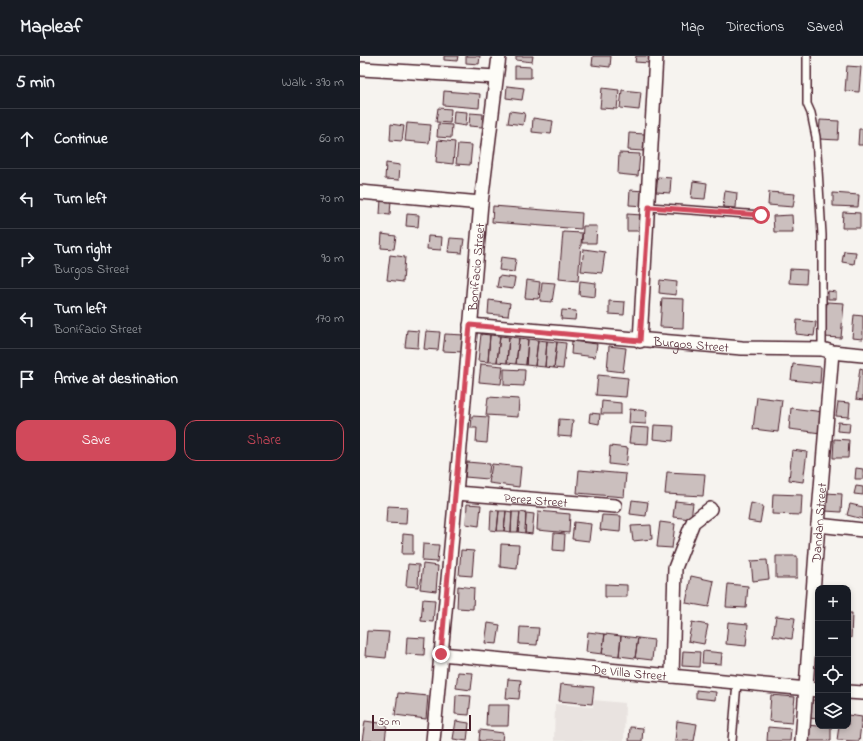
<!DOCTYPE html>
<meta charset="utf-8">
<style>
body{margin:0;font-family:"Indie Flower",sans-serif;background:#20242c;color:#f1f3f6}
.controls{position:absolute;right:12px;bottom:12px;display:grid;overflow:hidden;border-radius:8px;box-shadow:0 2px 6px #0003}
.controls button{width:36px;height:36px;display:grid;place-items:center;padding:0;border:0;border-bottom:1px solid #363941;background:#171b24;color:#f1f3f6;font:20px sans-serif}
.scale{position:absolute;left:12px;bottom:10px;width:99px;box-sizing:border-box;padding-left:4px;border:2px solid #4a1f2b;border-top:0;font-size:11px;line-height:14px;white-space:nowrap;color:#4a1f2b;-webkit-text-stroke:3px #fdfcf7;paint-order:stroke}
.stop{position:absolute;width:12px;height:12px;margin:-9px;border:3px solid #d1495b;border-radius:50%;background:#fff}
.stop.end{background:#d1495b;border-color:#fff;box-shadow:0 1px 4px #0008}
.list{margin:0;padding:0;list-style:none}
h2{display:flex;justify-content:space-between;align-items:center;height:52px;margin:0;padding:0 16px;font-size:17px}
h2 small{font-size:13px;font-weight:400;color:#9ea1a6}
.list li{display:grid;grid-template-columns:26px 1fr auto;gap:12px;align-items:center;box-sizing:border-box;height:60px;padding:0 16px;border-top:1px solid #363941}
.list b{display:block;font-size:15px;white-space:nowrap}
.list p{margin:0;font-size:13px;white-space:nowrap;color:#9ea1a6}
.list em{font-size:13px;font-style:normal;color:#9ea1a6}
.actions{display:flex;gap:8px;padding:12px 16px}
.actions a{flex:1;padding:9px 0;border:1px solid #d1495b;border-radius:12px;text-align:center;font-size:14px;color:#d1495b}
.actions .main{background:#d1495b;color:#fff}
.icon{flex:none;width:22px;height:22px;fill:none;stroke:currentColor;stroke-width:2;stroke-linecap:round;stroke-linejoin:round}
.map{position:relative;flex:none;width:503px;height:685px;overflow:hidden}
header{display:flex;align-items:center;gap:24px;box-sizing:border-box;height:56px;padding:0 20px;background:#171b24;border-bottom:1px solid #363941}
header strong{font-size:19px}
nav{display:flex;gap:22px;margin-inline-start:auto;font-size:14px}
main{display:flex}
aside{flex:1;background:#171b24}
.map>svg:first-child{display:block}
.built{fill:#e9e3e0}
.building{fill:#cbbfbe;stroke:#4a1f2b}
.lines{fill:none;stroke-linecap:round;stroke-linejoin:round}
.lane-casing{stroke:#4a1f2b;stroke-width:10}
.street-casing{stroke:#4a1f2b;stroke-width:16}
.lane{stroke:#fdfcf7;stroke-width:7}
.street{stroke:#fdfcf7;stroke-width:13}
.route{stroke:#d1495b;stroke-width:5}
.labels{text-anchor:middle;stroke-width:3.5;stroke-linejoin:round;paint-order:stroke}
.street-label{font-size:13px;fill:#4a1f2b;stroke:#fdfcf7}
</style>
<header>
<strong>Mapleaf</strong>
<nav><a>Map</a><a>Directions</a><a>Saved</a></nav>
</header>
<main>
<aside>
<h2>5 min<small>Walk · 390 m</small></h2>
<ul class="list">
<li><svg class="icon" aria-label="ahead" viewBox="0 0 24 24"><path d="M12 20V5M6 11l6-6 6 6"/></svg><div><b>Continue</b></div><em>60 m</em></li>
<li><svg class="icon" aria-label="left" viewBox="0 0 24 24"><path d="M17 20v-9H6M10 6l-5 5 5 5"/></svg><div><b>Turn left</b></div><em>70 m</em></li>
<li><svg class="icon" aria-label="right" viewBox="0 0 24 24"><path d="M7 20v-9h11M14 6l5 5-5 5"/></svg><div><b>Turn right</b><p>Burgos Street</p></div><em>90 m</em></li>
<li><svg class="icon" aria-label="left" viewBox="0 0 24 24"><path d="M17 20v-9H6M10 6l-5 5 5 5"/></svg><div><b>Turn left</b><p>Bonifacio Street</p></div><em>170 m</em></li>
<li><svg class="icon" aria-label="arrive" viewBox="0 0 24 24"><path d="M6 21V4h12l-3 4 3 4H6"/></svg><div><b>Arrive at destination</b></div></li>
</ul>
<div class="actions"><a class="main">Save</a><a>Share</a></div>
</aside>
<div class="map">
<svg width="503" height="685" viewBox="0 0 503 685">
<rect width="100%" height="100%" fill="#f6f3ef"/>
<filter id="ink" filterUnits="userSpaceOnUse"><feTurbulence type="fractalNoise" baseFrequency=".025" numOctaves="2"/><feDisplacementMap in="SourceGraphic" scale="8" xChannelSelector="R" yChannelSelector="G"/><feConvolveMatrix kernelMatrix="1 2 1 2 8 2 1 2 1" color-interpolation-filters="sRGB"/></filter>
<g filter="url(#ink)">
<path class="built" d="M233 644 265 647 264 685H194L195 648 233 651Z"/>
<path class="building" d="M84 0H98L97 5 84 4Z
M106 0H120L119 8 106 7Z
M156 0H173L172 6 156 4Z
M233 0H251L250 11 232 9Z
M276 0H290L289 7 275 6Z
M155 10 171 11V22H155Z
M487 10 501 11 499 36 485 35Z
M147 30 164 32 162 44 146 42Z
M242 32 259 34 257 53 240 52Z
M262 34 281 36 279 54 260 52Z
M84 35 120 38 119 52 83 49Z
M78 52 91 53 90 67 76 66Z
M94 55 107 56 106 70 93 68Z
M150 55 165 57 163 69 148 67Z
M110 57 123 58 122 71 109 70Z
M173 62 193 65 191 78 172 76Z
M460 64 479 65 478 84 459 83Z
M47 67 71 69 69 87 45 85Z
M31 68 44 70 42 85 30 84Z
M78 68 92 69 91 82 77 81Z
M499 73H503V89H498Z
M269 77 285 78 283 95 268 94Z
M78 84 95 86 93 108 76 106Z
M98 88 112 89 110 109 96 108Z
M259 97 280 98 278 120 258 118Z
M26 107 40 109 39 124 25 123Z
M298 121 311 122 310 137 296 136Z
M333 125 347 127 345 143 331 142Z
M270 134 285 135 284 150 269 149Z
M365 135 377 137 376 152 363 151Z
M409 136 435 138 433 151 408 149Z
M473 137 499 139 498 151 473 150Z
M21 143 31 144 30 159 20 158Z
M133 150 222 157 221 173 132 166Z
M483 156 500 157V172H482Z
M47 158 59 159 58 171 46 170Z
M267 158 282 159 281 175H267Z
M432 159 433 176H414L413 160Z
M223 170H237L236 187H222Z
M203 176 222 177 218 225 199 223Z
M22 178 36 180 34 193 21 192Z
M68 180 82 181 81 194 67 193Z
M90 182 104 183 102 197 88 196Z
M224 193 245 196 242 217 221 215Z
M484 195 496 196 494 208 482 206Z
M30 199 45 201 43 226 27 224Z
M141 201 156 203 154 216 139 214Z
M430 213 447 214 446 228 429 227Z
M139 220 155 222 153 233 137 231Z
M167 224 180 226 178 243 165 242Z
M300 224 317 226 316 239 299 237Z
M220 225 236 227 235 241 219 239Z
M182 226 195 227 192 246 180 245Z
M468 235 476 236V243H468Z
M302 242 324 243 323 272 300 271Z
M129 244 150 247 148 260 128 258Z
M249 245 265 246 264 259 249 258Z
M467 246 484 247 481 282 464 281Z
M202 254 216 255 215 264 201 263Z
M494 259 503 260V283L492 282Z
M437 264 456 266 454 280 436 278Z
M47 274 59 275 58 292 45 291Z
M66 275 80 276 78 294 64 293Z
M85 278 104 279 103 296 83 295Z
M121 278 130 279 128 306 118 305Z
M130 279 140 280 137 306H128Z
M140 280 149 281 147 307 137 306Z
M149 281 159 282 156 308 147 307Z
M159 282 168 283 166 309 156 308Z
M168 283 178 284 175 310 166 309Z
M178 284 187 285 185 311 175 310Z
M187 285 197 286 194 312 185 311Z
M212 285 237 288 235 301 211 298Z
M197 286 206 287 203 313 194 312Z
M249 290 266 292 263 316 247 314Z
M121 308 143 310 141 328 119 326Z
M433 308 461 311 460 327 431 324Z
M500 312 503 313V344L496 343Z
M144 313 165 314 164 330 144 329Z
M238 319 268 322 266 341 236 339Z
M128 341 159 343 158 361 126 359Z
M397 341 422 344 418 376 393 373Z
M242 345 261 347V358H241Z
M478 346 490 347 489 361 476 360Z
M431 352 464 356 461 377 429 373Z
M270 353 287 355 286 368 269 367Z
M230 357 240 358 239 368 229 366Z
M112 360 129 361 127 387 116 386 117 372H111Z
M199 363 213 364 211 381 198 380Z
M478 366 490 367 489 376 477 375Z
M294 369 314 370 313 385 293 383Z
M271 371 289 372 288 388 269 387Z
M474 383 489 384 488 402H473Z
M250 390 268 392 266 410 249 408Z
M432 394 447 396 443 426 429 424Z
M107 406 130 408 128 423 105 421Z
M132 408 161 411 159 431 129 427Z
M496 412 503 413V423H495Z
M219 414 266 418 264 441 217 437Z
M307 416 345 418 343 440 305 438Z
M496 430 503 431V439L494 438Z
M466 437 482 438 481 456 465 455Z
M413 438 442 439 441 459 412 458Z
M272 444 288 446 286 460 270 458Z
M315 445 333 447 331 463 313 461Z
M391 447 403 450 400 467 388 465Z
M107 448 121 449 119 470 106 468Z
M490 448 503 451V463L487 459Z
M27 450 47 451 46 468 26 467Z
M131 454 139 455 137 475 130 474Z
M139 455H146L144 475H137Z
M146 455 152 456 151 476 144 475Z
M178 455 210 458 209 477 177 474Z
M152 456H160L158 476H151Z
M160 456 166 457 165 477 158 476Z
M166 457 174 458 172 478 165 477Z
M242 459 261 460 260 476 240 474Z
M214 466 231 468 229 485 212 483Z
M300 466 315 468 312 492 297 491Z
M291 469 292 483 273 485 271 470Z
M194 477 205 478 204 495 193 494Z
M43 478 53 479V498H42Z
M63 488 79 489 77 506 62 505Z
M141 488 159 489 157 513 140 511Z
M101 494 114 495 112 520 99 519Z
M416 500H437V522H416Z
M407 504 409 523 393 525 391 505Z
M48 508 59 509 58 531 46 530Z
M63 508 78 510 76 535 60 533Z
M331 520 354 525 349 551 326 547Z
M245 528 267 529V541H245Z
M368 528 388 530 386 552 366 551Z
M98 530 114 532 113 553 97 552Z
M63 543 75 544 73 566 61 565Z
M488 557H492L491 582H488Z
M416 560 435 562 432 583 413 580Z
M332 566 348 569 344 588 328 585Z
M368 566 388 568 386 590 366 588Z
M128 567 140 569 137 588 125 587Z
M160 571 179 572 177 589 159 588Z
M7 575 29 576 26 602 5 600Z
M228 576 245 578 242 598 226 596Z
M245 578 261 580 259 600 242 598Z
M261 580 278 582 275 602 259 600Z
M47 581 65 582 64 599 46 598Z
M278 582 294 584 292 604 275 602Z
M323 595 340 596 339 611 322 610Z
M343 595 362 597 361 608 342 607Z
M98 616 113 617 111 634 96 632Z
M148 623 161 624 159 643 146 642Z
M201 628 234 631 232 648 199 645Z
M336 634 356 636 355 644 336 642Z
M38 637 68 640 66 663 35 659Z
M96 639 111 640 109 659 95 658Z
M411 639 435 641 432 667 409 665Z
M449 644H458V663L448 662Z
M127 649H149L148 670H126Z
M488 659 502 661 499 685 477 684 479 670H488Z
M5 665 27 668 25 685H2Z
M96 665 109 667 107 685 93 683Z
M317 665 337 668 334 685H315Z
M446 669 471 671V685H446Z
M270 671 283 672 282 685H269Z
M408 671 431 673 430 685H407Z
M120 674 143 677 142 685H119Z"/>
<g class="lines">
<defs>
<path id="lane" d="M447 0V48L451 57 456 81 462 179V293
M289 151 401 159
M372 685 377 627"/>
<g id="street">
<path d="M2 13 136 21"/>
<path d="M0 136 121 147"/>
<path id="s1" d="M110 269 382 292 462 293 472 296 503 299"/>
<path d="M280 285 296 0"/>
<path id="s2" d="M96 437 255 450"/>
<path d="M458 469 503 474"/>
<path id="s3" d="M81 598 458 634"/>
<path d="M312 620 315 512 333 466 350 453"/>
<path d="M488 636 503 637"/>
<path id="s4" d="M73 685 96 437 121 147 139 0"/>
<path id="s5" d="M442 685 458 469 472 296"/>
</g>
</defs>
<use href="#lane" class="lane-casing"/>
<use href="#street" class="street-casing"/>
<use href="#lane" class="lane"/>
<use href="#street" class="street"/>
</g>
</g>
<g class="lines" filter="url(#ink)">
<path class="route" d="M81 598 110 269 280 285 289 151 401 159"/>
</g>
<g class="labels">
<g class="street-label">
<text dy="5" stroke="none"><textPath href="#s4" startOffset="476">Bonifacio Street</textPath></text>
<text dy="5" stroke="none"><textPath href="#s1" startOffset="222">Burgos Street</textPath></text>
<text dy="5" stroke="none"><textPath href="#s2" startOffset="80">Perez Street</textPath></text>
<text dy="5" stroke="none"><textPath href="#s5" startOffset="219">Dandan Street</textPath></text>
<text dy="5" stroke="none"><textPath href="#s3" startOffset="189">De Villa Street</textPath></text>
</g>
</g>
</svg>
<div class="controls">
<button>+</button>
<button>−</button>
<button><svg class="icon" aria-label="locate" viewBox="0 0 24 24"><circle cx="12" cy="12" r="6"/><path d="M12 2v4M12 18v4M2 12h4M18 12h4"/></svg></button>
<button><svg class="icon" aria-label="layers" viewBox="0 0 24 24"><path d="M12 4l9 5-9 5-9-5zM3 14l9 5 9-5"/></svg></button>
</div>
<div class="scale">50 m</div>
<div class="stop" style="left:401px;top:159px"></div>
<div class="stop end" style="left:81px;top:598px"></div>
</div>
</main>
